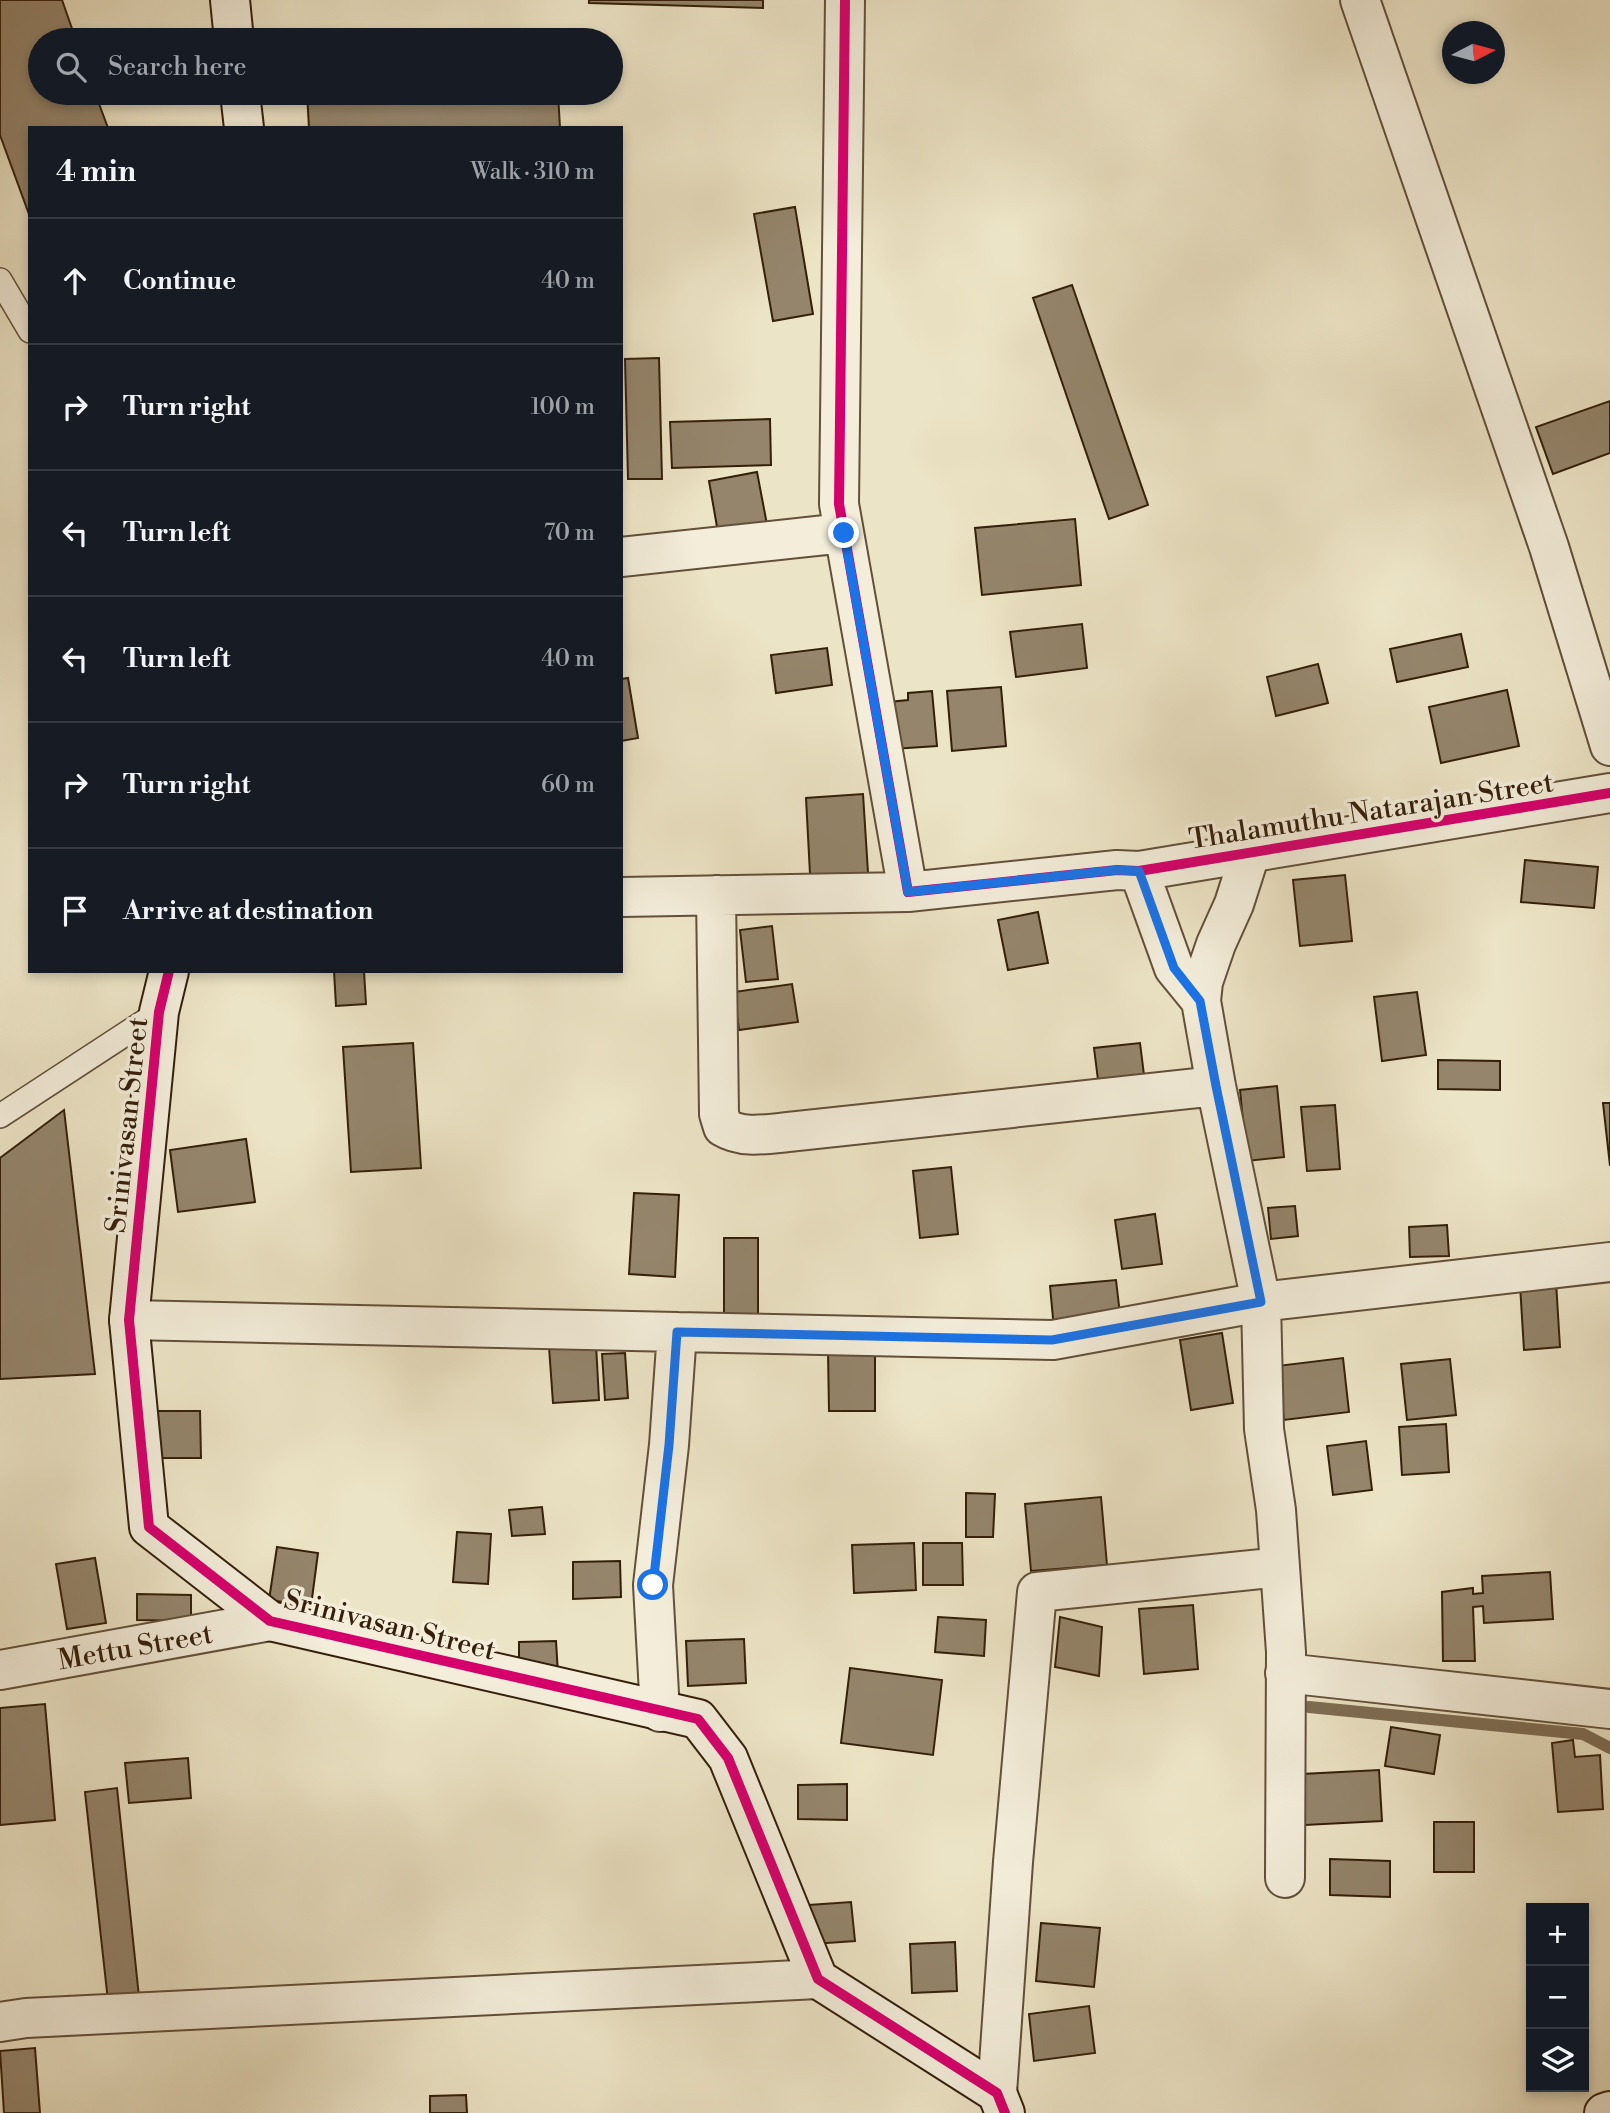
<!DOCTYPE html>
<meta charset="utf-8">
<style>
body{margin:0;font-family:"Libre Bodoni",serif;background:#242831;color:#f1f3f6}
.controls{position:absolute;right:21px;bottom:21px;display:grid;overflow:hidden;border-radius:0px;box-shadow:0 4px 10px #0003}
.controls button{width:63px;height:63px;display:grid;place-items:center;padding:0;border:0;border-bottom:2px solid #363941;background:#171b24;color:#f1f3f6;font:35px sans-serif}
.compass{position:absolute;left:1442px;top:21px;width:63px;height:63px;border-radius:50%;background:#171b24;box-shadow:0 4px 10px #0003;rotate:84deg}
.stop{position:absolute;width:21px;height:21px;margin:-16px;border:5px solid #1a73e8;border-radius:50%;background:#fff}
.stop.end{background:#1a73e8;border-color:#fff;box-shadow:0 2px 7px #0008}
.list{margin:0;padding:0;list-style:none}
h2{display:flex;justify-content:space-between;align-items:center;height:91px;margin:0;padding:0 28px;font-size:30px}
h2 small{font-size:23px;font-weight:400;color:#9ea1a6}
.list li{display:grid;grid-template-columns:46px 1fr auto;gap:21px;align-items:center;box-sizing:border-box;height:126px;padding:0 28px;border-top:2px solid #363941}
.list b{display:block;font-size:26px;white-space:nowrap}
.list em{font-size:23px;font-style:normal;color:#9ea1a6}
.icon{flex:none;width:38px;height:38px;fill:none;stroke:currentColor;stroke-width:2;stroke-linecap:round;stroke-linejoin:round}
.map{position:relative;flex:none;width:1610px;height:2113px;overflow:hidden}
.search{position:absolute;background:#171b24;box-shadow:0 4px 10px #0003;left:28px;top:28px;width:595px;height:77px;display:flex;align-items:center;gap:18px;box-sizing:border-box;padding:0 24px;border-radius:38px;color:#9ea1a6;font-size:26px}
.panel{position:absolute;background:#171b24;box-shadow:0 4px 10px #0003;left:28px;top:126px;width:595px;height:847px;border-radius:0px}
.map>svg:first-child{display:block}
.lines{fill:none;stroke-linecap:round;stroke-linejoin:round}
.stream{stroke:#7d6d54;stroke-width:12}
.building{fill:#94856c;stroke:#341f0a;stroke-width:2}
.lane-casing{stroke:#625039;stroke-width:26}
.street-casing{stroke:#625039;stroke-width:42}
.secondary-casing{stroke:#341f0a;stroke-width:42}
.lane{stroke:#f3edda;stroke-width:23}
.street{stroke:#f3edda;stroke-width:38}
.secondary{stroke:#f3edda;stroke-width:38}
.cycleway-casing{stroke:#f3edda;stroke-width:15}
.cycleway{stroke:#d6006c;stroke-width:10}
.route{stroke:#1a73e8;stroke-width:9}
.labels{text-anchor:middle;stroke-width:7;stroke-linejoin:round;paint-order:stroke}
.street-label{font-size:28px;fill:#341f0a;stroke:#f3edda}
</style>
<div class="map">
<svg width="1610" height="2113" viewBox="0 0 1610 2113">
<rect width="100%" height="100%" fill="#ece4c6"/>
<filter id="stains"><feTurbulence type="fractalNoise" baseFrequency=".00286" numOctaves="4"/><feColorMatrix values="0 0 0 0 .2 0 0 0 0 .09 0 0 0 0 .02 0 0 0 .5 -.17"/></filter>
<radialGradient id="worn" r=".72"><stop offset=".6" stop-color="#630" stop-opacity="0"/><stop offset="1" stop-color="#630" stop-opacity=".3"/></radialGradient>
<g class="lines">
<path class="stream" d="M1309 1707 1583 1734 1610 1748"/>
</g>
<path class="building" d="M0 0H62L76 40H40V93H95L108 128H30V217L0 135Z
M589 0H763V8L589 3Z
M307 93H558L560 128H309Z
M795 207 813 314 773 321 754 214Z
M1072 285 1148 505 1109 519 1033 298Z
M659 358 662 479H628L625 359Z
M1610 401V453L1553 474 1536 427Z
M770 419 771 465 672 468 670 422Z
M757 472 769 535 720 544 709 481Z
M1075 519 1081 585 982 595 975 528Z
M1082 624 1087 668 1016 677 1010 632Z
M1461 634 1468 667 1397 682 1390 649Z
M827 648 832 685 776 693 771 655Z
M1318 664 1328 703 1276 716 1267 677Z
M628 678 638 738 621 741V679Z
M1001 687 1006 746 952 751 947 691Z
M1507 690 1519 746 1441 763 1429 707Z
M932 691 937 746 893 749 889 702 908 700V693Z
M863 794 869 888 811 893 806 798Z
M1525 860 1598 867 1594 908 1521 902Z
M1345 875 1352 941 1300 946 1293 880Z
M1038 912 1048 963 1008 970 998 920Z
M772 926 778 979 746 982 740 930Z
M334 971H364L366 1004 336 1006Z
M792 984 798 1022 739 1030 734 992Z
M1417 992 1426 1055 1382 1061 1374 997Z
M413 1043 421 1168 351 1172 343 1047Z
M1140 1043 1145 1083 1099 1088 1094 1048Z
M1438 1060 1500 1061V1090L1438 1089Z
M1277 1086 1284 1157 1247 1161 1240 1090Z
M1603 1103H1610V1166Z
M1335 1105 1340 1169 1307 1171 1301 1107Z
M64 1110 95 1374 0 1379V1158Z
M246 1139 255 1202 178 1212 170 1150Z
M951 1167 958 1234 920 1238 913 1171Z
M634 1193 679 1195 675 1277 629 1274Z
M1295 1206 1298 1236 1271 1239 1268 1208Z
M1155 1214 1162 1264 1122 1269 1115 1220Z
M1447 1225 1449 1256 1410 1257 1409 1227Z
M724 1238H758V1314H724Z
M1116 1280 1121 1323 1054 1329 1050 1286Z
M1556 1282 1560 1347 1524 1350 1520 1285Z
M1222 1333 1233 1403 1191 1410 1180 1340Z
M596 1344 599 1400 553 1403 549 1347Z
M828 1352 875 1353V1411H829Z
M625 1353 628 1398 605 1400 602 1354Z
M1343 1358 1349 1412 1284 1420 1277 1366Z
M1450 1359 1456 1415 1407 1420 1401 1364Z
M158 1411H200L201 1458H158Z
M1446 1424 1449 1472 1402 1475 1399 1427Z
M1366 1441 1372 1490 1333 1495 1327 1446Z
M966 1493 995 1494 993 1537H966Z
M1101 1497 1107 1565 1031 1571 1025 1504Z
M542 1507 545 1534 512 1536 509 1510Z
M457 1532 491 1534 488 1584 453 1582Z
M914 1543 916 1590 854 1593 852 1545Z
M923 1543H962L963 1585H923Z
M277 1547 318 1553 311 1606 269 1600Z
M95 1558 106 1623 67 1629 56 1564Z
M620 1561 621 1597 573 1599V1562Z
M1550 1572 1553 1619 1484 1623 1483 1606 1473 1607 1475 1661H1443L1442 1592 1473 1588V1594L1483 1593 1482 1576Z
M137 1594 191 1595V1621L137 1620Z
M1193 1605 1198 1669 1144 1674 1139 1609Z
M938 1617 986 1620 984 1656 935 1652Z
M1060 1617 1102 1627 1099 1676 1055 1667Z
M744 1639 746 1683 688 1686 686 1641Z
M556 1641 558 1674 519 1675V1642Z
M850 1668 942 1680 933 1755 841 1743Z
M45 1704 55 1820 0 1825V1708Z
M1391 1727 1440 1735 1434 1774 1385 1766Z
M1573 1740 1575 1757 1600 1755 1603 1809 1558 1812 1552 1743Z
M188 1758 191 1798 129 1803 125 1763Z
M1379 1770 1382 1821 1305 1825 1302 1774Z
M847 1784V1820L798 1819V1785Z
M117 1788 139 1997 108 2001 85 1792Z
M1434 1822H1474V1872H1434Z
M1330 1859 1390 1861V1897L1330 1895Z
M851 1902 855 1941 813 1944 809 1905Z
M1041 1923 1100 1928 1094 1987 1036 1981Z
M955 1942 957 1991 912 1993 910 1944Z
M1089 2006 1095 2053 1034 2061 1029 2014Z
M35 2048 40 2113H4L0 2051Z
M466 2095 467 2113H430V2096Z"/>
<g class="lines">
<defs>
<path id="lane" d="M0 280 30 331
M0 1116 159 1012"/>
<path id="street" d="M845 0 839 504 908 892 1117 870 1139 871 1610 793
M1360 0 1549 547 1610 746
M621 557 844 533
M1250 854 1234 904 1216 944 1203 982 1201 1001 1216 1086 1261 1302 1264 1429 1276 1510 1286 1652 1285 1878
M1139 871 1174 968 1201 1001
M716 895 719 1114 723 1127C743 1139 766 1134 788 1132L1216 1086
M621 897 908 892
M129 1320 677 1332
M0 1670 270 1621
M1285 1673 1610 1709
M660 1712 653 1585 669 1445 677 1332 1053 1340 1261 1302 1610 1262
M0 2022 26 2018 818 1979
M997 2093 1013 1862 1037 1592 1280 1567"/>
<path id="secondary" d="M230 0 234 40
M240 93 244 128
M169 971 159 1012 129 1320 149 1527 270 1621 698 1719 728 1758 818 1979 997 2093 1005 2113
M1604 2113 1610 2111"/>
</defs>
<use href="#lane" class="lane-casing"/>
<use href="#street" class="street-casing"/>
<use href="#secondary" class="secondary-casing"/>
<use href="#lane" class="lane"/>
<use href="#street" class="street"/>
<use href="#secondary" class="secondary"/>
<defs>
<path id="cycleway" d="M845 0 839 504 908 892 1117 870 1139 871 1610 793
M169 971 159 1012 129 1320 149 1527 270 1621 698 1719 728 1758 818 1979 997 2093 1005 2113"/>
</defs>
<use href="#cycleway" class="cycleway-casing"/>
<use href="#cycleway" class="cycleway"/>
</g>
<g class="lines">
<path class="route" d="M653 1585 669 1445 677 1332 1052 1340 1261 1302 1216 1086 1200 1001 1174 968 1139 871 1117 870 908 892 844 533"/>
</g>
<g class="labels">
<g class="street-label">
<text transform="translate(1371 810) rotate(-9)" y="10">Thalamuthu Natarajan Street</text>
<text transform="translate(126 1125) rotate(-84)" y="10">Srinivasan Street</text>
<text transform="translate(390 1624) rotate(14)" y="10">Srinivasan Street</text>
<text transform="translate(135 1646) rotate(-10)" y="10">Mettu Street</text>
</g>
</g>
<rect width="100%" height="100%" filter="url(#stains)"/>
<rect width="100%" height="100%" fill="url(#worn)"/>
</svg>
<div class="controls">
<button>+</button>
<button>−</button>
<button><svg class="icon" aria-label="layers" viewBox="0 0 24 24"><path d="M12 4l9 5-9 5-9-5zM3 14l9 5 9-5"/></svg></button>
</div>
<svg class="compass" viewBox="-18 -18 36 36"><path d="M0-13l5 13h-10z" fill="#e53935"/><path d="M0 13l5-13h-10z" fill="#9ea1a6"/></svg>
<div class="stop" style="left:653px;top:1585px"></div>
<div class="stop end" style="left:844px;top:533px"></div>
<div class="search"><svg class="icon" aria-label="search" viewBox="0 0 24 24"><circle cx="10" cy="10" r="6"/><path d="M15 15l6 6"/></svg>Search here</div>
<section class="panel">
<h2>4 min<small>Walk · 310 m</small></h2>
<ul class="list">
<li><svg class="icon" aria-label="ahead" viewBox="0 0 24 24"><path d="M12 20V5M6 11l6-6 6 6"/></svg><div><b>Continue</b></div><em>40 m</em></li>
<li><svg class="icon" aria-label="right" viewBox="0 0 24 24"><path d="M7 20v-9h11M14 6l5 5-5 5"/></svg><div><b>Turn right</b></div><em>100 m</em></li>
<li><svg class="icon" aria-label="left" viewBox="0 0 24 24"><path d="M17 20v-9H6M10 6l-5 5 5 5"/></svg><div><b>Turn left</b></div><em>70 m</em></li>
<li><svg class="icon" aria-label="left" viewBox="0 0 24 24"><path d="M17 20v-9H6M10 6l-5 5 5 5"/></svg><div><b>Turn left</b></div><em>40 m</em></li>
<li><svg class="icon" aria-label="right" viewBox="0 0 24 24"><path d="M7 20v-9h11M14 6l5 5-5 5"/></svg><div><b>Turn right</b></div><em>60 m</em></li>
<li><svg class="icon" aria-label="arrive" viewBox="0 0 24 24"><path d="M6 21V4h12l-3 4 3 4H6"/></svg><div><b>Arrive at destination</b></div></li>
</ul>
</section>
</div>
